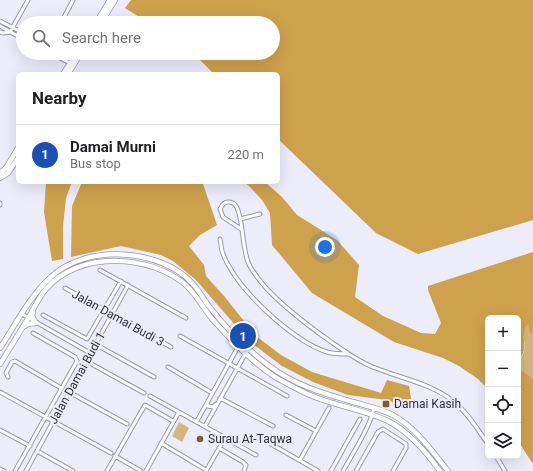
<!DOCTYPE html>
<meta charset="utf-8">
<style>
body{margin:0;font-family:Roboto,sans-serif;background:#f2f2f2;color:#202124}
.controls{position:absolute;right:12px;bottom:12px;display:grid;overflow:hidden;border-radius:6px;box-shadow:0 4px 16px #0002}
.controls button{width:36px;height:36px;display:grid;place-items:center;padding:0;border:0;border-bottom:1px solid #e0e0e0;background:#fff;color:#202124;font:20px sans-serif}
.you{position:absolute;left:325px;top:247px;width:14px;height:14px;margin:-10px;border:3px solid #fff;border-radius:50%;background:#1a73e8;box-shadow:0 0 0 6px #1a73e833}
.badge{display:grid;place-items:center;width:26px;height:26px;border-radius:50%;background:#d93025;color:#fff;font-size:13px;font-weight:700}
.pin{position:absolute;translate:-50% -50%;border:2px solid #fff;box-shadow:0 1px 4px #0006}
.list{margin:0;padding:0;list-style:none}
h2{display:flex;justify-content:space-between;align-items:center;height:52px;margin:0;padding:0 16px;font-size:17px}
h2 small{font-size:13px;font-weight:400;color:#757577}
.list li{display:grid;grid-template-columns:26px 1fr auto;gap:12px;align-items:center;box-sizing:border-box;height:60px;padding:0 16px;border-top:1px solid #e0e0e0}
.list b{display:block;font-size:15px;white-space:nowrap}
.list p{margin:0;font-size:13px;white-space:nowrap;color:#757577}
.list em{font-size:13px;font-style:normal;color:#757577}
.icon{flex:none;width:22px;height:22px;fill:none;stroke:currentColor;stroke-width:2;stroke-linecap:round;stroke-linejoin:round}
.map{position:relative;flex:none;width:533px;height:471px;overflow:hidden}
.search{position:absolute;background:#fff;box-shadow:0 4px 16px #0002;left:16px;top:16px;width:264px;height:44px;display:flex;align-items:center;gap:10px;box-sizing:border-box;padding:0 14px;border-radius:22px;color:#757577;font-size:15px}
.panel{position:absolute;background:#fff;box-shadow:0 4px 16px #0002;left:16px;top:72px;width:264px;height:112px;border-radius:6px}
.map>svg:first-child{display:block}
.green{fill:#d6b67e}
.forest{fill:#cea14c}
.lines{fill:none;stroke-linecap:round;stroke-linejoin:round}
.street-casing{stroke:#9a98b7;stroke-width:5}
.secondary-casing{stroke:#9a98b7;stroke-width:6}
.street{stroke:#fff;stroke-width:3}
.secondary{stroke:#fff;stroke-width:4.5}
.poi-dot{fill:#785f30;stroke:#ececfa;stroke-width:1.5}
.labels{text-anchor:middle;stroke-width:4;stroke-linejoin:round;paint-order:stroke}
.street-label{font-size:12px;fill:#30303c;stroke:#ececfa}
.poi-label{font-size:12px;fill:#30303c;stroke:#ececfa;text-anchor:start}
</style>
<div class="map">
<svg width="533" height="471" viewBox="0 0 533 471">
<rect width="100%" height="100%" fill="#ececfa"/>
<path class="green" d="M528 324 529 332 533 334V379L518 367C518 360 522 358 524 352 527 342 519 334 528 324Z
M179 422 189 428 182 442 172 436Z"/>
<path class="forest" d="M131 0H533V220L418 254 376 233 278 139V74H214L193 53H273V23H149L125 8Z
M46 182H72L66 198 63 226V259L52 261 44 212Z
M82 182H205L203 184 217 225 200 235 189 246 204 265 206 276 224 296 256 336 281 355 312 372 381 393 387 380 409 386 413 410 387 400 348 395 313 382 282 366 249 341 196 280 173 261 161 255 121 246 71 257 72 206Z
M244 182H265L282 197 297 215 337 240 359 265 355 297 383 316 421 333 435 334 441 323 428 290V286L533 252V334L529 332 528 324C521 332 525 341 524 350 523 354 520 359 518 362V318H488V389L478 379 459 366 443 358 394 342 312 293 272 245 270 213 262 200 250 187Z
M518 367 533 379V464L518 441Z"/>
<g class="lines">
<defs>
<path id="street" d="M0 21 23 33
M61 23 73 0
M0 26 23 39
M0 32 3 33 10 32 28 0
M50 53 70 63
M60 53 73 60
M0 203V205
M240 219 260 214
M241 229 223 217 220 209C222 205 224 202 228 202 232 202 234 203 236 206 243 216 242 247 248 262 252 272 260 281 267 289 285 308 306 324 327 339 340 348 352 357 366 364 393 377 431 382 454 402 468 413 478 430 488 444
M220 239C221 243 221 247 222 251 234 287 292 341 327 352 334 354 341 354 349 354
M100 270 186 318
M65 288 171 347
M22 314 90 353
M43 315 87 339 121 281
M180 336 287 396
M95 344 154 377
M86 361 144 393
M168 367 212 393
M8 377 6 373 12 362 15 361 61 388
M0 392 111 453
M69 392 127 424
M150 396 256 455
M220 398 273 426
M207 403 208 406 213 407 216 404
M286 415 316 431
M197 421 238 347 242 344
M205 426 248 349
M0 430 30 446
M161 443 206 470
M271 444 318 471
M219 448 243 462 246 465 244 471
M37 451 73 471
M115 456 141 471
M496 456 505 471
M506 456H507
M300 460 329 408
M0 469 4 471
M15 471 77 361 75 357 33 333
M26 471 128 285
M107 471 145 405 173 421
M146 471 179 412
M206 471 225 438
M331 471 360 419
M343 471C353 453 370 427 374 408
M356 471 378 432 383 429 406 444V448L393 471"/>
<path id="secondary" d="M96 23 110 0
M101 23 115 0
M63 74 77 53
M68 74 81 53
M0 173 6 168 18 148
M0 178 8 173 18 158
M25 326 28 324 36 323 32 316 33 312
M0 348C16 324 29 297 51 277 85 244 160 248 192 283 198 289 203 298 208 305 228 331 251 354 278 372 301 387 326 394 353 402 367 406 381 409 393 415 416 428 432 451 448 471
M0 364C10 348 19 333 29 317 34 308 39 297 46 289 79 250 151 254 187 286 197 296 204 309 213 320 232 341 251 361 275 377 286 383 298 390 310 395 335 406 363 409 388 421 408 431 427 453 440 471"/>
</defs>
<use href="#street" class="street-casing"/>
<use href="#secondary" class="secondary-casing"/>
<use href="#street" class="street"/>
<use href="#secondary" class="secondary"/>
</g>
<g class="poi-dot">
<rect x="382" y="400" width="8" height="8" rx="2"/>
<circle cx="200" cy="439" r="4"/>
</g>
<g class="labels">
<g class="street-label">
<text transform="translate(118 318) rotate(29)" y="4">Jalan Damai Budi 3</text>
<text transform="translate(77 378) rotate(-61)" y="4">Jalan Damai Budi 1</text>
</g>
<g class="poi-label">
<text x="394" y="408">Damai Kasih</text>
<text x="208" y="443">Surau At-Taqwa</text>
</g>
</g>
</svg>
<div class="controls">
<button>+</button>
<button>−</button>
<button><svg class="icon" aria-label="locate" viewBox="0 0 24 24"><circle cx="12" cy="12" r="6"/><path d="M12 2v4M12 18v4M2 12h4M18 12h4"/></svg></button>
<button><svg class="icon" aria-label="layers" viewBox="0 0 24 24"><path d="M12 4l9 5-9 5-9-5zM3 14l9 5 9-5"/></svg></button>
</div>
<div class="you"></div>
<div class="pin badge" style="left:243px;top:336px;background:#1a4fb4">1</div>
<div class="search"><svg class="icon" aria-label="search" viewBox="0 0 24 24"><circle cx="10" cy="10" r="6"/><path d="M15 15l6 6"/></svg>Search here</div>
<section class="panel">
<h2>Nearby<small></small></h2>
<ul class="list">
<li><span class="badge" style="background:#1a4fb4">1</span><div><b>Damai Murni</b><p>Bus stop</p></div><em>220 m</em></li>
</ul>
</section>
</div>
